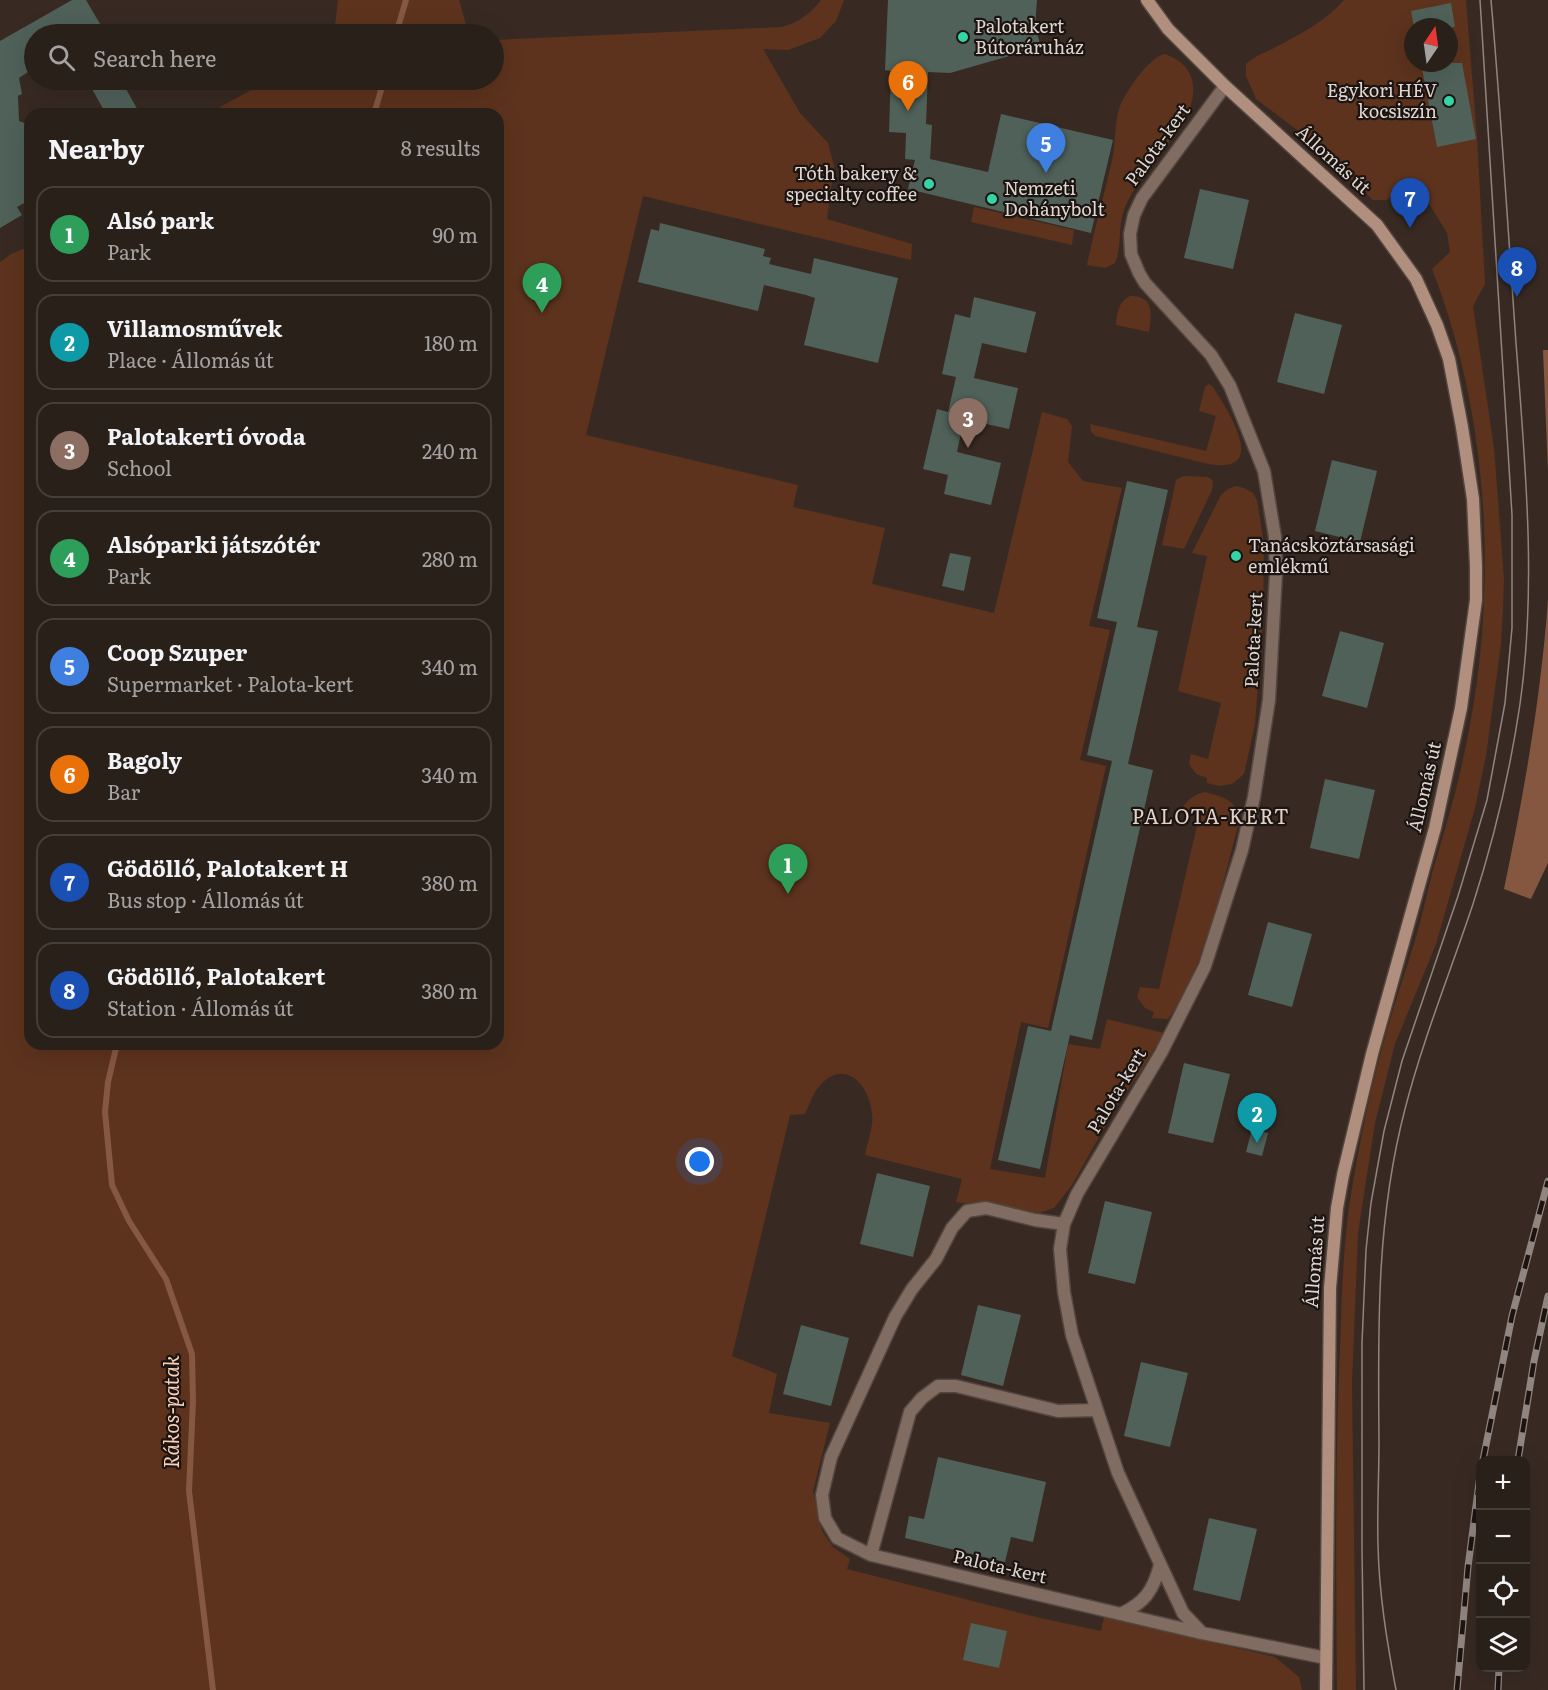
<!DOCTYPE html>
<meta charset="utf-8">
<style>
body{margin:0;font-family:Literata,serif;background:#322823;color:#f1f3f6}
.controls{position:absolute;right:18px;bottom:18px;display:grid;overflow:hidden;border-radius:12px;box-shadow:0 6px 24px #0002}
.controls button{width:54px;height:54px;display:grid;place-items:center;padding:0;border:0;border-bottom:2px solid #463e39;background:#2a201a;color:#f1f3f6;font:30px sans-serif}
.compass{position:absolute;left:1404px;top:18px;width:54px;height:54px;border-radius:50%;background:#2a201a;box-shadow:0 6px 24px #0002;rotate:13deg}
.you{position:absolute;left:700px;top:1162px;width:21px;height:21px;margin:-15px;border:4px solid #fff;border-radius:50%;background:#1a73e8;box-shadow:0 0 0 9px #1a73e833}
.badge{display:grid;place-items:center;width:39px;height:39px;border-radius:50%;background:#35d4a7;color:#fff;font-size:20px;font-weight:700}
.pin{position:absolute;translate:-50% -50px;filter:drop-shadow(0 2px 3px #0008)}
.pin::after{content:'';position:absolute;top:32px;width:21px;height:18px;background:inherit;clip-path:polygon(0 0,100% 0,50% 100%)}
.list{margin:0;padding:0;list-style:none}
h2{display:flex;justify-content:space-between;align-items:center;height:78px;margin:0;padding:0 24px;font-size:26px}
h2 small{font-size:20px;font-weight:400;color:#a5a3a2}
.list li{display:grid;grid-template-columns:39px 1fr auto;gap:18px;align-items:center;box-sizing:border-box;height:96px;margin:0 12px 12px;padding:0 12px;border:2px solid #463e39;border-radius:18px}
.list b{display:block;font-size:22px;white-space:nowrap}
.list p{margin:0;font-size:20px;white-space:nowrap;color:#a5a3a2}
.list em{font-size:20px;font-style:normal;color:#a5a3a2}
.icon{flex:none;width:33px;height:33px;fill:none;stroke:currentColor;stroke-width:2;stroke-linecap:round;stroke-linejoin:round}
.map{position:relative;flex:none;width:1548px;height:1690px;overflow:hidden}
.search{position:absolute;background:#2a201a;box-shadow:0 6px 24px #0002;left:24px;top:24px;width:480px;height:66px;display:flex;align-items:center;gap:15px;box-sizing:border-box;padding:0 21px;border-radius:33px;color:#a5a3a2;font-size:22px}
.panel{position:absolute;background:#2a201a;box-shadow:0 6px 24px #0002;left:24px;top:108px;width:480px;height:942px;border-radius:18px}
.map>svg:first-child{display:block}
.green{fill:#5d331d;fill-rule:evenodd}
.forest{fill:#855740}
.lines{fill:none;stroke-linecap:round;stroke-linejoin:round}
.stream{stroke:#865841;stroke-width:6}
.building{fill:#50615a}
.minor-casing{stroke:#53463f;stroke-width:15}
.secondary-casing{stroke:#53463f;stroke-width:15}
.minor{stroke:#816c61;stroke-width:12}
.secondary{stroke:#b18f7e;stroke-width:12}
.tram{stroke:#918580;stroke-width:1.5}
.rail-casing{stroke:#918580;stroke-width:7}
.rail{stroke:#1b1411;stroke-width:4.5;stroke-dasharray:14;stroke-linecap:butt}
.poi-dot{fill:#35d4a7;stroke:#1b1411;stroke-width:2}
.labels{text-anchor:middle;stroke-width:4.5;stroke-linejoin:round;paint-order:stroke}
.poi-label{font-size:18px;fill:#dfd6d1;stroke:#1b1411;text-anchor:start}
.street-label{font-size:18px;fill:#dfd6d1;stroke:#1b1411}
.neighbourhood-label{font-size:20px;letter-spacing:1.5px;fill:#e3d0c7;stroke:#1b1411}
.water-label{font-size:20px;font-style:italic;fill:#fed0ba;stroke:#1b1411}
</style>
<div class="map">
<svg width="1548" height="1690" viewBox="0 0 1548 1690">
<rect width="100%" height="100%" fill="#382a23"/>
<path class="green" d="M338 0H459L468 31 478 34H334Z
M821 0H844L836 21 820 38 788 50 763 49 800 113 828 143 834 166 827 219 912 244 911 260 643 196 586 435 798 485 793 507 885 528 872 584 994 613 1042 412 1067 419 1072 426 1068 462 1083 481 1122 488 1089 626 1110 630 1080 760 1106 766 1048 1028 1021 1022 990 1169 1045 1178 1068 1044 1100 1049 1107 1019 1164 1033 1139 1074 1117 1105 1072 1185 1054 1208 1038 1213 956 1202 962 1179 865 1155C867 1143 874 1126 872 1114 869 1082 842 1056 817 1089 812 1096 809 1106 805 1114L790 1115 732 1356 777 1374 769 1413 830 1423 813 1491 822 1531 833 1547 850 1559 847 1569 1040 1618 1101 1631 1104 1617 1275 1657 1299 1677 1302 1690H0V262L11 254 30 246V1044H498V114H207L270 80H298L327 89 329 80H494V40L782 27C799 22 810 14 821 0Z
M1344 0H1466L1477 138 1485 284 1473 306 1494 448 1504 579 1503 608 1501 644 1486 756 1475 808 1436 944 1395 1044 1375 1123 1358 1233 1352 1383 1356 1690H1337C1336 1576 1335 1463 1340 1349 1342 1294 1343 1237 1353 1183 1361 1135 1371 1087 1384 1041 1393 1008 1404 976 1414 944 1421 921 1426 897 1432 874 1443 834 1456 795 1464 755 1499 596 1491 421 1432 269L1450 252 1447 233 1425 197 1398 189 1387 200H1373L1305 136 1256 99 1246 76V64C1255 56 1263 53 1274 48 1299 35 1326 21 1344 0ZM1413 27H1449V63H1413Z
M1165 54C1200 67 1198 95 1183 124 1166 146 1131 187 1123 213 1118 229 1122 247 1115 263L1105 268 1087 265C1094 230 1104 195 1112 161 1116 143 1114 122 1120 106 1127 90 1149 57 1165 54Z
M974 207 1074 230 1072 245 971 222Z
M1130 296C1154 296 1152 313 1149 332L1116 325C1117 313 1118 302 1130 296Z
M1209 384 1213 387C1229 412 1272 478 1204 463L1096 436 1091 432 1090 424 1206 451 1216 416 1199 411 1205 387Z
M1183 476 1208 477 1213 481 1212 490 1184 549 1162 545 1176 480Z
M1236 486 1244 488 1253 493 1257 500 1264 545 1263 618 1255 724 1244 774 1232 784 1219 786 1207 783V778L1196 774 1189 764 1191 754 1208 759 1221 703 1178 691 1207 556 1192 553 1221 495 1228 489Z
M1205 792C1225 798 1237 799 1239 822 1223 882 1204 970 1168 1019L1152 1018 1154 1012 1145 1008 1137 997 1140 987 1159 989 1199 817 1180 811C1187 801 1193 794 1205 792Z"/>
<path class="forest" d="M1543 350H1548V472Z
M1548 599V863L1531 899 1504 889C1524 793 1541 697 1548 599Z"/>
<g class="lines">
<path class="stream" d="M396 34 406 0
M374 114 384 80
M117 1044 108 1082 105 1112 112 1185 129 1221 166 1279 192 1354 193 1401 189 1491 213 1690"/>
</g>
<path class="building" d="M72 0H86L103 29 93 34H34V68L19 78 22 94 18 96 19 121 30 125V200L17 207 22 215 0 228V41Z
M888 0H1037L1035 26 1041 47 950 73 928 72 926 124 932 125 930 159 988 172 1001 114 1113 140 1091 233 908 189 915 160 905 159 906 133 889 132 891 71 885 70Z
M1451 3 1455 27H1414L1411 11Z
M1421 63H1462L1476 139 1437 147Z
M87 80H121L140 114H106Z
M1200 189 1249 200 1233 269 1184 258Z
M660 223 765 249 763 256 771 258 769 264 811 274 814 258 898 278 878 363 804 345 815 298 806 295 764 285 758 311 638 282 651 229 659 231Z
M974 297 1036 312 1026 353 982 343 974 378 1018 388 1009 429 964 419 957 452 1001 463 991 505 944 494 948 475 923 469 937 409 948 412 956 377 942 374 955 314 970 318Z
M1295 313 1342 325 1324 394 1277 382Z
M1332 460 1377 471 1360 542 1315 531Z
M1127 481 1168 490 1137 627 1158 631 1128 764 1153 770 1092 1040 1070 1035 1040 1169 998 1160 1028 1026 1051 1031 1112 761 1087 755 1117 622 1097 618Z
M950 553 971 557 964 591 942 586Z
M1340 631 1384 643 1367 708 1322 696Z
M1325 779 1375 790 1359 859 1310 848Z
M1268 922 1312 934 1292 1007 1248 995Z
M1184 1063 1230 1074 1213 1143 1168 1133Z
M1252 1129 1268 1133 1262 1156 1246 1152Z
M877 1173 930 1186 913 1257 860 1244Z
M1105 1201 1152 1212 1135 1284 1088 1273Z
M978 1305 1021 1315 1003 1386 961 1375Z
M801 1325 849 1338 831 1406 783 1394Z
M1141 1362 1188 1373 1170 1447 1124 1436Z
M938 1457 1046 1482 1033 1542 1011 1537 1005 1562 905 1538 909 1516 924 1519Z
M1209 1518 1257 1529 1240 1601 1193 1590Z
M971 1623 1007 1631 999 1668 963 1660Z"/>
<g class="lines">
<defs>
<path id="minor" d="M1225 86 1142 198 1134 215 1130 234 1131 254 1139 273 1145 283 1211 355 1230 386 1264 471 1275 537 1276 573 1269 700 1254 797 1242 850 1205 966 1161 1053 1077 1194 1064 1224 1060 1249 1064 1292 1072 1335 1118 1473 1183 1613 1202 1633 1326 1658
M1064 1224 1035 1220 986 1208 967 1211 952 1228 936 1259 912 1289 895 1317 831 1457 822 1495 825 1518 837 1538 871 1555 1201 1633
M871 1555 910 1412 922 1398 938 1386H956L1058 1411 1097 1410
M1121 1614C1145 1602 1153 1591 1160 1565"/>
<path id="secondary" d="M1147 0 1168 29 1225 86 1377 225 1416 279 1437 325 1449 359 1462 427 1473 499 1476 566V600L1461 708 1435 828 1372 1054 1343 1175 1337 1208 1330 1288 1326 1690"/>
</defs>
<use href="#minor" class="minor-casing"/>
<use href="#secondary" class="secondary-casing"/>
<use href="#minor" class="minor"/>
<use href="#secondary" class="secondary"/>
<path class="tram" d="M1364 1690 1362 1549V1343L1366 1250 1371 1203 1384 1131 1402 1061 1458 896 1487 800 1505 703 1512 628V515L1480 0
M1396 1690C1387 1642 1379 1594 1378 1545 1377 1511 1379 1476 1379 1442 1378 1328 1376 1220 1405 1109 1423 1039 1450 973 1473 904 1494 839 1510 772 1520 704 1537 585 1525 462 1516 343 1508 229 1501 114 1491 0"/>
<defs>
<path id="rail" d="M1483 1460 1512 1316 1548 1181
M1518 1460 1534 1361 1548 1296
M1457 1690 1468 1567 1480 1475
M1498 1690 1499 1668"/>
</defs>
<use href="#rail" class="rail-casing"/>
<use href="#rail" class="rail"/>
</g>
<g class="poi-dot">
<circle cx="963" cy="37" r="6"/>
<circle cx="1449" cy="101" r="6"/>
<circle cx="929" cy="184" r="6"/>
<circle cx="992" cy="199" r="6"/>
<circle cx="1236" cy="556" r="6"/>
</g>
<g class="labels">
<g class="poi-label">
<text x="975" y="33">Palotakert<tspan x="975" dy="21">Bútoráruház</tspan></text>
<text x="1437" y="97" text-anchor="end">Egykori HÉV<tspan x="1437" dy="21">kocsiszín</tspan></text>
<text x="917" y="180" text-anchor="end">Tóth bakery &amp;<tspan x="917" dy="21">specialty coffee</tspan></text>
<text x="1004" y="195">Nemzeti<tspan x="1004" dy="21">Dohánybolt</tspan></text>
<text x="1248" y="552">Tanácsköztársasági<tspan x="1248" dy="21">emlékmű</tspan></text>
</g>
<g class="street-label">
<text transform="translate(1158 145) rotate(-54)" y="6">Palota-kert</text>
<text transform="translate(1333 160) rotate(42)" y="6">Állomás út</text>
<text transform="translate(1254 640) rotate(-87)" y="6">Palota-kert</text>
<text transform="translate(1425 787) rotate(-77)" y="6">Állomás út</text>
<text transform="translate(1117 1091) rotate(-59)" y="6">Palota-kert</text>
<text transform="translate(1315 1262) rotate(-86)" y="6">Állomás út</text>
<text transform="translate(1000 1567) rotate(13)" y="6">Palota-kert</text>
</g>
<g class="neighbourhood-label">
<text x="1211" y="824">PALOTA-KERT</text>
</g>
<g class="water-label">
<text transform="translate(172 1412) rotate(-90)" y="7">Rákos-patak</text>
</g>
</g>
</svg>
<div class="controls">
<button>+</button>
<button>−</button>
<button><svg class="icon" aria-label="locate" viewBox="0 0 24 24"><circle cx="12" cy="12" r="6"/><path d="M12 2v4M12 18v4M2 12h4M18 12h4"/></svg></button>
<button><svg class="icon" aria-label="layers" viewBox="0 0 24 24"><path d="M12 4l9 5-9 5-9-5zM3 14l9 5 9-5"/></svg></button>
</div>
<svg class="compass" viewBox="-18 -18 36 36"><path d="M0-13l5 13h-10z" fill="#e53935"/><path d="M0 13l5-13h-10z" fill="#a5a3a2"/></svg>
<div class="you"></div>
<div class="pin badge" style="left:788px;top:894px;background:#2e9e5b">1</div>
<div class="pin badge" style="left:1257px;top:1143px;background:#0f9aa8">2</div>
<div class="pin badge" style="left:968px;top:448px;background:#8d6e63">3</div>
<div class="pin badge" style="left:542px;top:313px;background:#2e9e5b">4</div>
<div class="pin badge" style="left:1046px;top:173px;background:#3f7fe0">5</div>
<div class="pin badge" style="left:908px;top:111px;background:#e8710a">6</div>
<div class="pin badge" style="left:1410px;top:228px;background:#1a4fb4">7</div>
<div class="pin badge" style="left:1517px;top:297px;background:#1a4fb4">8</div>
<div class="search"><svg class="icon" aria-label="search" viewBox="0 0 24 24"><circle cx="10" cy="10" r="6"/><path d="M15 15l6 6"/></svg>Search here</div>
<section class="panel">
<h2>Nearby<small>8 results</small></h2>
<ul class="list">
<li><span class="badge" style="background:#2e9e5b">1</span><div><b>Alsó park</b><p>Park</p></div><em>90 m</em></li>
<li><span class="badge" style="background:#0f9aa8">2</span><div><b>Villamosművek</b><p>Place · Állomás út</p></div><em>180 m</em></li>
<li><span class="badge" style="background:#8d6e63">3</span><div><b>Palotakerti óvoda</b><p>School</p></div><em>240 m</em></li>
<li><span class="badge" style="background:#2e9e5b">4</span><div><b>Alsóparki játszótér</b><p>Park</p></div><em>280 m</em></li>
<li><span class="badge" style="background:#3f7fe0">5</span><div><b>Coop Szuper</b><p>Supermarket · Palota-kert</p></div><em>340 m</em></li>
<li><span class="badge" style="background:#e8710a">6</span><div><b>Bagoly</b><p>Bar</p></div><em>340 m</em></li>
<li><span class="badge" style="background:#1a4fb4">7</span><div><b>Gödöllő, Palotakert H</b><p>Bus stop · Állomás út</p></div><em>380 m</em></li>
<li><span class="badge" style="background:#1a4fb4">8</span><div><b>Gödöllő, Palotakert</b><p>Station · Állomás út</p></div><em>380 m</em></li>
</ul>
</section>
</div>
